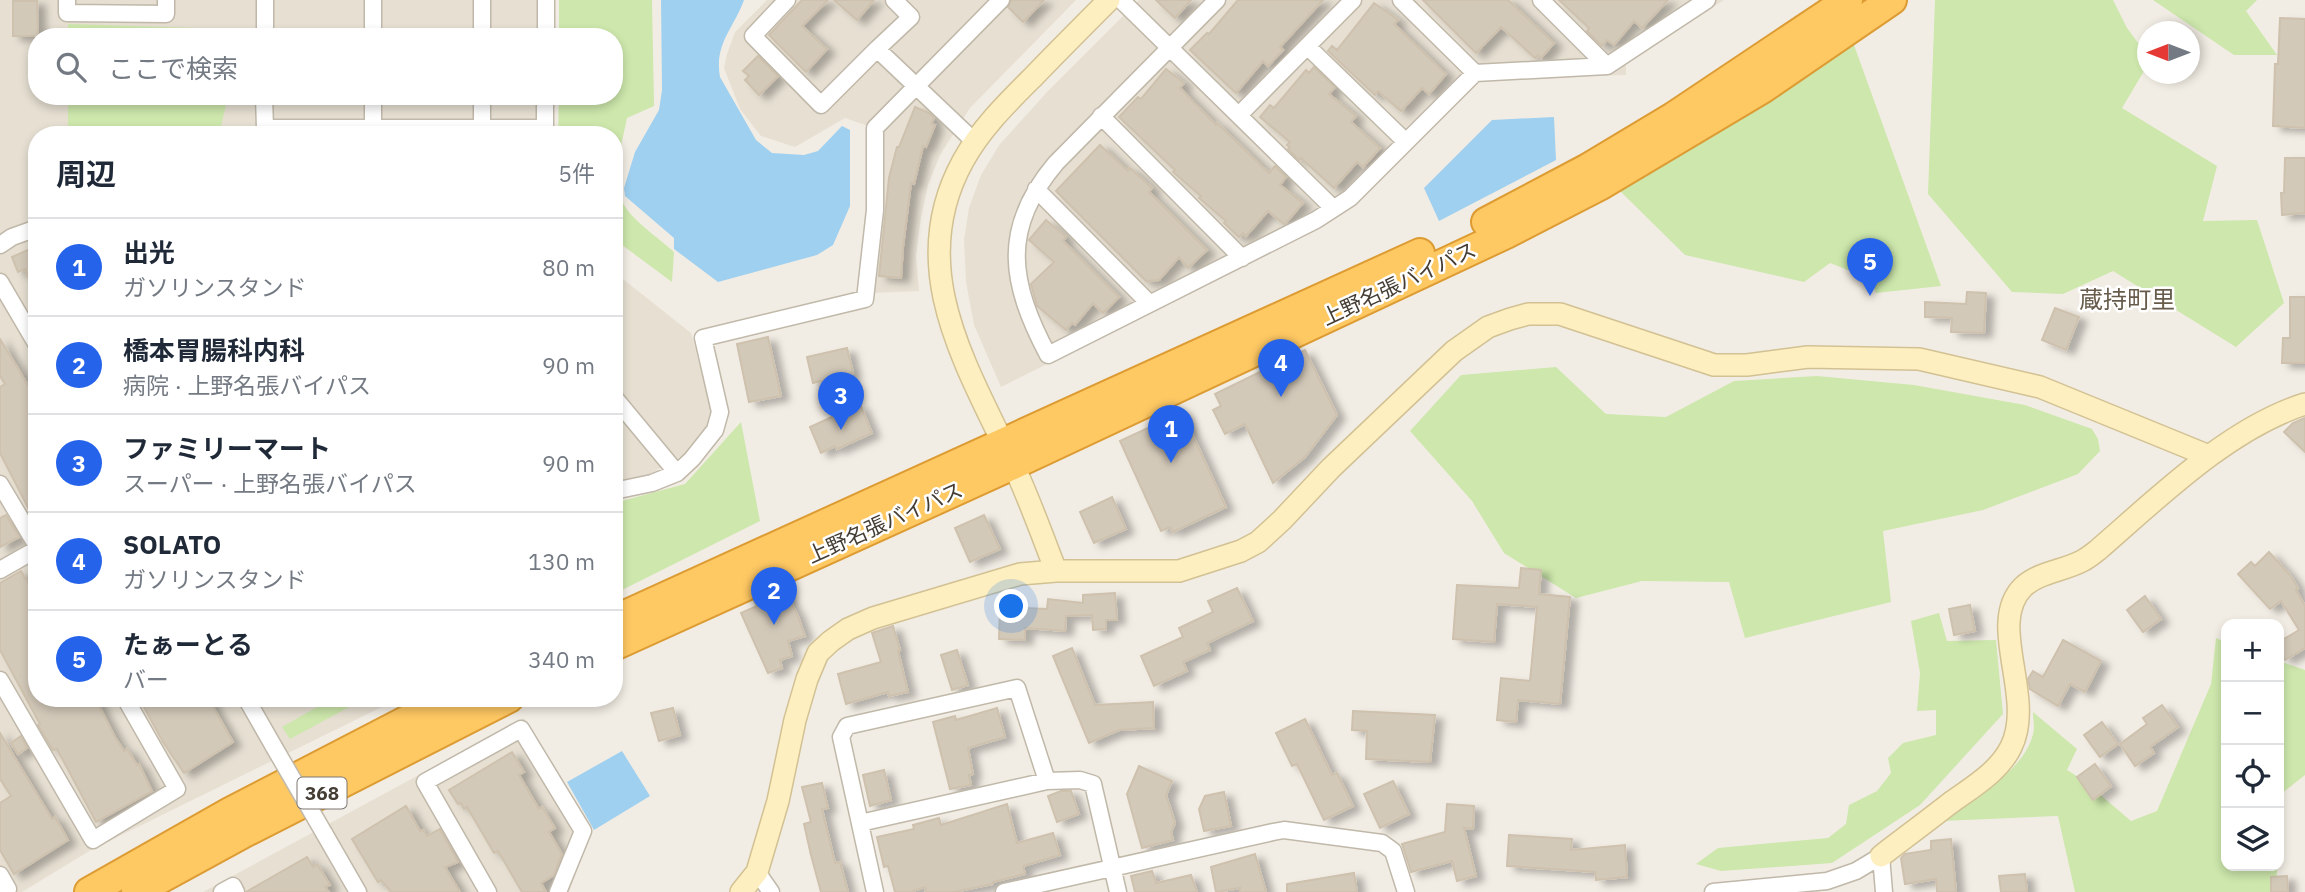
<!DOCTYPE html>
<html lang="ja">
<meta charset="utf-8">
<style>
body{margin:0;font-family:"IBM Plex Sans","Noto Sans JP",sans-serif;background:#f2f2f3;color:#1f2937}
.controls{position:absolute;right:21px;bottom:21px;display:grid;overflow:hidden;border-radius:14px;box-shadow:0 4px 10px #0003}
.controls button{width:63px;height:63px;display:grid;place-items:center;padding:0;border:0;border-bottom:2px solid #e0e1e3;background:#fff;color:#1f2937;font:35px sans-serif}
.compass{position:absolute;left:2137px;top:21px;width:63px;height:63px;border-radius:50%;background:#fff;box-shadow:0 4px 10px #0003;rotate:270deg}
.you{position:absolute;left:1012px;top:607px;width:24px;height:24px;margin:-18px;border:5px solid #fff;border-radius:50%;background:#1a73e8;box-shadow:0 0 0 10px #1a73e833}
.badge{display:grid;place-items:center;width:46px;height:46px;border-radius:50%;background:#2563eb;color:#fff;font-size:23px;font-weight:700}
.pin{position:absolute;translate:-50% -58px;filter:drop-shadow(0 2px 4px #0008)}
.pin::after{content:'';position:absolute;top:37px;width:24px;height:21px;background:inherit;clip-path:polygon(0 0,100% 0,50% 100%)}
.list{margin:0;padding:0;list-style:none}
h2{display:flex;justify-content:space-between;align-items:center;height:91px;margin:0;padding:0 28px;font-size:30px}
h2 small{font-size:23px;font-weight:400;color:#747a83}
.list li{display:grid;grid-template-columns:46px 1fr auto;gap:21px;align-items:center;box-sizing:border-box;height:98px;padding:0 28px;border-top:2px solid #e0e1e3}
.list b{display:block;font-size:26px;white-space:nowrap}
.list p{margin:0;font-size:23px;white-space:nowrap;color:#747a83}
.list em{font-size:23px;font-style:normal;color:#747a83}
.icon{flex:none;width:38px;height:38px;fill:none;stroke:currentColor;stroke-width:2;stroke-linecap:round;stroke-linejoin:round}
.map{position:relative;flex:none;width:2305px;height:892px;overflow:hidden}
.search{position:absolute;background:#fff;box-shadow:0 4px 10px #0003;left:28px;top:28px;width:595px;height:77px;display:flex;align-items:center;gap:18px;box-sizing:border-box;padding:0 24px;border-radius:28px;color:#747a83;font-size:26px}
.panel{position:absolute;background:#fff;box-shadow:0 4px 10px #0003;left:28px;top:126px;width:595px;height:581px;border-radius:28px}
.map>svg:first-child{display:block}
.residential{fill:#e6dfd2}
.green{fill:#cde7ac}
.water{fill:#9fd0f0}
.building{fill:#d3c9b9;stroke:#cec1ad;stroke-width:2;filter:url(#shadow)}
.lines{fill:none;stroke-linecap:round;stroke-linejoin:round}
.street-casing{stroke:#c0b8a9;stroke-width:19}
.secondary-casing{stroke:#d2c193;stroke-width:24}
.highway-casing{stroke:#dd9c33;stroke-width:32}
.street{stroke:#fff;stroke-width:16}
.secondary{stroke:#feefc1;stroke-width:21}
.highway{stroke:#fec863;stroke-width:28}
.street-bridge-casing{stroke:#c0b8a9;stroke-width:19;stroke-linecap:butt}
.street-bridge{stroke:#fff;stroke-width:16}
.labels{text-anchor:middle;stroke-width:5;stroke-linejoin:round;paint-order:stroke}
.shield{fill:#fff;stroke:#7c7771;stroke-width:2}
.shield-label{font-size:19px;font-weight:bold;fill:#443d34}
.street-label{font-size:21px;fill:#443d34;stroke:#fff}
.quarter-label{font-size:24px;fill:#675b4b;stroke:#fff}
</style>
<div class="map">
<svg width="2305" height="892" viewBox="0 0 2305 892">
<defs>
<filter id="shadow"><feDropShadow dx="8" dy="4.5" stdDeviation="3.5" flood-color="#0004"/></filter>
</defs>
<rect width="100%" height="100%" fill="#f2ede4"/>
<path class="residential" d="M0 0H537V37H37V96H537V135H37V698H400L91 850 22 892H0Z
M767 0H1076L970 108 940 155 928 185 921 217 916 256 919 291 873 293 882 131 845 118 795 147 761 136 740 109 724 68 727 54 735 32Z
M1139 0H1724L1626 62V75L1481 79 1318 228 1001 387 974 325 966 282 964 240 969 208 981 175 1000 144 1048 91Z
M614 272 691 333 712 412 708 425 685 454 650 474 614 482Z
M524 718 591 831 569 892H203Z"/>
<path class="green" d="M559 0H652L654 106 627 118C622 144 609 184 626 208 635 222 661 240 674 252L672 282 614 239V135H558L559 96H614V37H559Z
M1935 0H2113L2127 28 2147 55V66L2122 108 2217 166 2203 221 2257 220 2284 303 2236 347 2113 271 2063 294 2012 292 1928 194Z
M2153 0H2257L2246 11 2277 55H2234Z
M68 24 232 29 231 37H68Z
M1854 45 1941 286 1876 293 1871 279 1830 263 1804 282 1685 255 1619 190Z
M68 96H228L219 135H68Z
M1556 367 1606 414 1666 417 1734 381 1817 376 1914 385 2025 405 2092 429 2098 439 2100 451 2078 474 1983 510 1883 531 1891 602 1745 638 1729 582 1642 581 1576 598 1504 553 1472 501 1410 431 1461 375Z
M741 422 760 521 614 594V503L685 484Z
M1939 613 1947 641 1996 640 2003 714 1920 805 1832 863 1721 871 1696 864 1718 848 1828 838 1846 824 1849 805 1877 791 1891 773 1888 758 1903 743 1936 735V710L1917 711 1920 673 1911 621Z
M2216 638 2226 642V866H2277L2276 892H2075L2058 816 1942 821C1972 799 2024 772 2033 734 2035 727 2033 719 2033 712L2077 749 2067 770 2083 780 2131 821 2157 811 2211 684Z
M2279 661 2305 670V775L2281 794 2279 835Z
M333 698H366L290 739 282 727Z"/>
<path class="water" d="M661 0H744C734 28 714 44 720 77L756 140 772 153 804 155 818 151 842 126 850 130V206L833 245 817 255 718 282 674 249V238L625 196 624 188 635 152 659 110 662 90Z
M1554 117 1556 160 1439 221 1424 188 1492 120Z
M622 751 650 796 594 830 567 782Z"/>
<path class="building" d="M802 0H828L802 26 827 49 806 72 769 35Z
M834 0H874L857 20Z
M1011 0H1044L1023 22 1008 7Z
M1156 0H1191L1175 18Z
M1238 0H1323L1280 47 1283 50 1268 66 1263 61 1236 93 1190 50 1207 33 1209 34Z
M1423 0H1508L1554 43 1541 58 1538 55 1535 58 1501 27 1476 53Z
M1559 0H1668L1642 28 1634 21 1614 45 1607 40 1602 46 1587 31 1589 28Z
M13 1H37L38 36H13Z
M1374 3 1398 20 1394 24 1446 74 1429 94 1422 88 1401 111 1378 91 1375 95 1328 51 1332 46 1337 50Z
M2280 18 2305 19V128L2273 126 2275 64H2278Z
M758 56 778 76 759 95 745 80 749 76 743 71Z
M1314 67 1335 87 1329 94 1356 116 1351 122 1380 148 1363 167 1357 162 1334 188 1301 158 1299 160 1288 149 1290 147 1287 145 1290 142 1260 117 1270 105 1274 108 1306 70 1309 73Z
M1166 69 1184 83 1180 88 1216 125 1217 123 1269 173 1275 166 1286 177 1280 185 1303 203 1286 223 1284 224 1268 211 1246 236 1243 233 1239 237 1224 223 1226 221 1199 198 1201 196 1173 172 1175 170 1119 117 1138 97 1141 99Z
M915 107 929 113 934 118 931 124 935 125 926 147 923 146 914 184 911 183 903 247 901 278 879 276 889 178 897 147H899Z
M1100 145 1128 171 1130 168 1152 188 1149 192 1207 250 1188 268 1179 257 1159 280 1146 281 1056 191Z
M2285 158H2305V213L2282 215 2281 193H2284Z
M1046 220 1066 237 1063 241 1119 297 1103 313 1093 303 1075 325 1072 323 1066 330 1037 306 1031 284 1054 262 1029 240Z
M37 246V296H36L25 269 18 272 12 257Z
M1967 292 1986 293 1984 333 1951 332 1952 318 1925 317V302L1966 304Z
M2290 297H2305V363H2282L2283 338H2290Z
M2055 308 2079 317 2066 350 2042 340Z
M768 337 781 396 749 402 737 344Z
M0 339 37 400V525L0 453V387L5 384 0 376Z
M847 348 853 373 813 383 807 357Z
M1305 350 1337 415 1305 457 1273 483 1245 424 1225 434 1213 410 1221 406 1215 394Z
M860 404 872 433 837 449 835 446 821 453 810 427Z
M1182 412 1226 507 1173 532 1170 527 1161 531 1120 441Z
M2305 418V452L2284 432 2293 423Z
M1112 497 1126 529 1094 543 1080 512Z
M6 515 19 537 0 547V518Z
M984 515 1000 549 970 562 955 528Z
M2269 552 2290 575 2298 588 2296 590 2305 606V648L2285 660 2279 650V642L2299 630 2281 601 2270 609 2238 574 2251 562 2255 566Z
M1521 568 1541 570 1539 594 1570 597 1560 704 1518 700 1516 722 1497 720 1501 678 1530 681 1537 607 1497 604 1494 642 1453 639 1457 585 1519 588Z
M21 571 37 598V698H95L115 737 124 751 127 749 137 765 139 764 152 791 96 822 57 749 53 750 38 725 40 724 0 650V583Z
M783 588 797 614 805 636 788 641 792 656 780 660 782 668 768 673 741 613 757 606 754 601Z
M1237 588 1253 621 1207 643 1210 650 1183 662 1187 671 1154 686 1141 656 1183 637 1179 628 1213 612 1208 601Z
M1115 593 1117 620H1106V629L1093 630 1092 615 1066 616 1065 631 1025 628V640L999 639 1000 607 1047 609 1048 599 1083 603V595Z
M2145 596 2161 619 2143 632 2127 610Z
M1970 605 1975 631 1954 635 1949 609Z
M893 626 900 650 898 651 908 692 889 696 888 692 846 704 838 674 881 662 872 633Z
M2063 640 2101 661 2085 692 2070 684 2058 706 2030 689 2028 679 2033 671 2043 677Z
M1072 648 1095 705 1153 702 1154 728 1119 730 1089 743 1053 656Z
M957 650 968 685 952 690 941 655Z
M139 698H208L233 742 184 773 163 742Z
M2162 705 2178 727 2150 747 2154 753 2135 766 2120 744 2147 724 2143 718Z
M673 708 680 735 659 741 651 713Z
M997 708 1005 737 968 748 973 774 969 775 971 785 950 789 933 722 955 716 956 720Z
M1353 711 1435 715 1430 762 1366 759 1367 731 1352 730Z
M1305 719 1332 775 1337 773 1353 806 1324 820 1297 764 1292 766 1276 733Z
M2102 722 2118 744 2100 757 2084 735Z
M0 733 52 819 55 817 68 840 14 874 0 850V803L11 796 0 779Z
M21 736 27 748 18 754 11 743Z
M512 752 524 772 519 775 539 809 542 807 555 828 549 832 562 854 554 875 541 883 546 892H522L498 851 494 853 467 807 464 809 461 803 458 804 449 790Z
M2095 764 2111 786 2093 800 2077 777Z
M1139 766 1172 781 1166 795 1175 823 1171 832 1173 840 1142 848 1127 794Z
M884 770 891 800 870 806 863 775Z
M1393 781 1409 814 1380 828 1364 794Z
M822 783 828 808 822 809 835 863 840 862 848 892H821L811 855 804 824 811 822 802 787Z
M1061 791H1071L1079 814 1057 822 1048 796Z
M1224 792 1231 826 1204 831 1199 809 1205 796Z
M1007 804 1017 843 1053 833 1060 855 1023 866 1025 874 993 882V884L954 892H926L925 887 910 892H895L888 866 884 867 877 837 914 829 913 825 939 818 941 825Z
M1447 804 1474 806 1473 829 1464 828 1476 876 1457 881 1452 861 1411 872 1402 844 1445 832Z
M406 806 420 831 423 830 427 836 440 829 458 862 445 867 460 892H391L381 880 378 882 352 839Z
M1509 835 1572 839 1571 850 1625 845 1627 877 1596 880 1595 872 1507 866Z
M1951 839 1956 892H1937L1936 879 1905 884 1901 858 1905 854 1931 850V841Z
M1255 854 1266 892H1240V888L1216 892 1211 867Z
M307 857 313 867 317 864 330 885 325 887 329 892H246Z
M1152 871 1156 883 1191 875 1197 892H1135L1131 876Z
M1354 873 1357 892H1287V884Z
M2025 874 2027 892H2001L1999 876Z
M2287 876 2288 892H2271V877Z"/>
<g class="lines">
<defs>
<path id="street" d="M67 0V13L166 14V0
M482 0V37
M787 0 753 36 821 105 877 49 976 143
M1121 0 1333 208
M1217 0 1056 163C1000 229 1010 283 1048 355L1316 220 1350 198 1475 73 1607 66 1707 0
M1401 0 1475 73
M1541 0 1607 66
M265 37V0
M373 37V0
M546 37V0
M1308 47 1405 141
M877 49 911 17 894 0
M264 96 265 128H545
M482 96V127
M1240 114 1353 0
M1101 116 1242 258
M373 128V96
M545 135V96
M1036 189 1149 303
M0 245 12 237 37 228
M0 282 37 345
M614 397 677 473
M0 484 37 546
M614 491 652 483 677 473 692 459 715 430 720 412 703 338 865 299 875 210V128L1001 0
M0 570 37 549
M0 680 93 840 177 789 125 698
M246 698 274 747
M860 823 1047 781
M324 833 358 892
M757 872 771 892
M0 875 8 889 3 892
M222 892 233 886 236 892
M488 892 425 782 521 729 583 831 558 892
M875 892 841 737 847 726 1017 688 1047 781 1080 780 1093 784 1118 892
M1004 892 1273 832 1284 830 1382 843 1393 851 1406 892
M1713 892 1827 881 1856 871 1881 856 1884 892"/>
<path id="secondary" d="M1056 571C1042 535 1029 498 1012 462 967 366 904 268 963 161 981 128 1008 102 1034 76 1059 50 1084 25 1109 0
M1881 856C1903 839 1926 822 1949 804 1971 788 1999 772 2011 747 2036 697 1986 624 2023 587 2039 572 2063 571 2082 561 2088 558 2094 553 2099 549 2159 497 2229 428 2305 404
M741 892 757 872 778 801 795 720 807 679 818 653 831 641 848 629 873 618 1020 574 1056 571H1179L1241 551 1258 542 1282 520 1331 468 1454 351 1488 327 1510 319 1528 314H1560L1714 365H1747L1808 357 1919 359 2040 387 2209 456"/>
<path id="highway" d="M1486 222 1588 168 1673 117 1848 0
M614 620 1420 253
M614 646 1013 465 1506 234 1601 185 1762 89 1892 0
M89 892 230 812 450 698
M136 892 246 832 509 698"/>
</defs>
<use href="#street" class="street-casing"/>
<use href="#secondary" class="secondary-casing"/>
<use href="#highway" class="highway-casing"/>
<use href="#street" class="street"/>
<use href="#secondary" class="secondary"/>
<use href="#highway" class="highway"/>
<defs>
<path id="street-bridge" d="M274 747 324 833"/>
</defs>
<use href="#street-bridge" class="street-bridge-casing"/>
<use href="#street-bridge" class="street-bridge"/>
</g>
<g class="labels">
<rect class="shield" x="297.5" y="777.5" width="49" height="31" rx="5"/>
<g class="shield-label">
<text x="322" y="800">368</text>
</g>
<g class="street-label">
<text transform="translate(1399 284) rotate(-25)" y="7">上野名張バイパス</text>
<text transform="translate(885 523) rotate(-24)" y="7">上野名張バイパス</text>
</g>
<g class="quarter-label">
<text x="2127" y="308">蔵持町里</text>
</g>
</g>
</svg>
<div class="controls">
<button>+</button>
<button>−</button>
<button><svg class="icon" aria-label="locate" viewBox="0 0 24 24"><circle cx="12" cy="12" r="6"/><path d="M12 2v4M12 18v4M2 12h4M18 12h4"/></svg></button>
<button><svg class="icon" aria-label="layers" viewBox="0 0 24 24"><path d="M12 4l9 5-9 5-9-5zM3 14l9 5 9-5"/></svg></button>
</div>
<svg class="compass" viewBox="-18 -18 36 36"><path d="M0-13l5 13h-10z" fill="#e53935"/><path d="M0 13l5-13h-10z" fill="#747a83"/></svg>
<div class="you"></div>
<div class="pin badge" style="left:1171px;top:463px">1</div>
<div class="pin badge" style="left:774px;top:625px">2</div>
<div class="pin badge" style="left:841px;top:430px">3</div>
<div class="pin badge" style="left:1281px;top:397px">4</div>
<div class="pin badge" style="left:1870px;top:296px">5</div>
<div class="search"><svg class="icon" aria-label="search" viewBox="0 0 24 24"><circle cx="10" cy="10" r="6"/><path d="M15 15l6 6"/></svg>ここで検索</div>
<section class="panel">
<h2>周辺<small>5件</small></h2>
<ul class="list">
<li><span class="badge">1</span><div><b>出光</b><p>ガソリンスタンド</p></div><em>80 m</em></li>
<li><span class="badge">2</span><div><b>橋本胃腸科内科</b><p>病院 · 上野名張バイパス</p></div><em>90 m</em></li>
<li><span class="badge">3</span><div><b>ファミリーマート</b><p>スーパー · 上野名張バイパス</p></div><em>90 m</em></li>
<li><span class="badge">4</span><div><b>SOLATO</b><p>ガソリンスタンド</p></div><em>130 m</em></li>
<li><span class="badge">5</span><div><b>たぁーとる</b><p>バー</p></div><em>340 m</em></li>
</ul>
</section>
</div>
